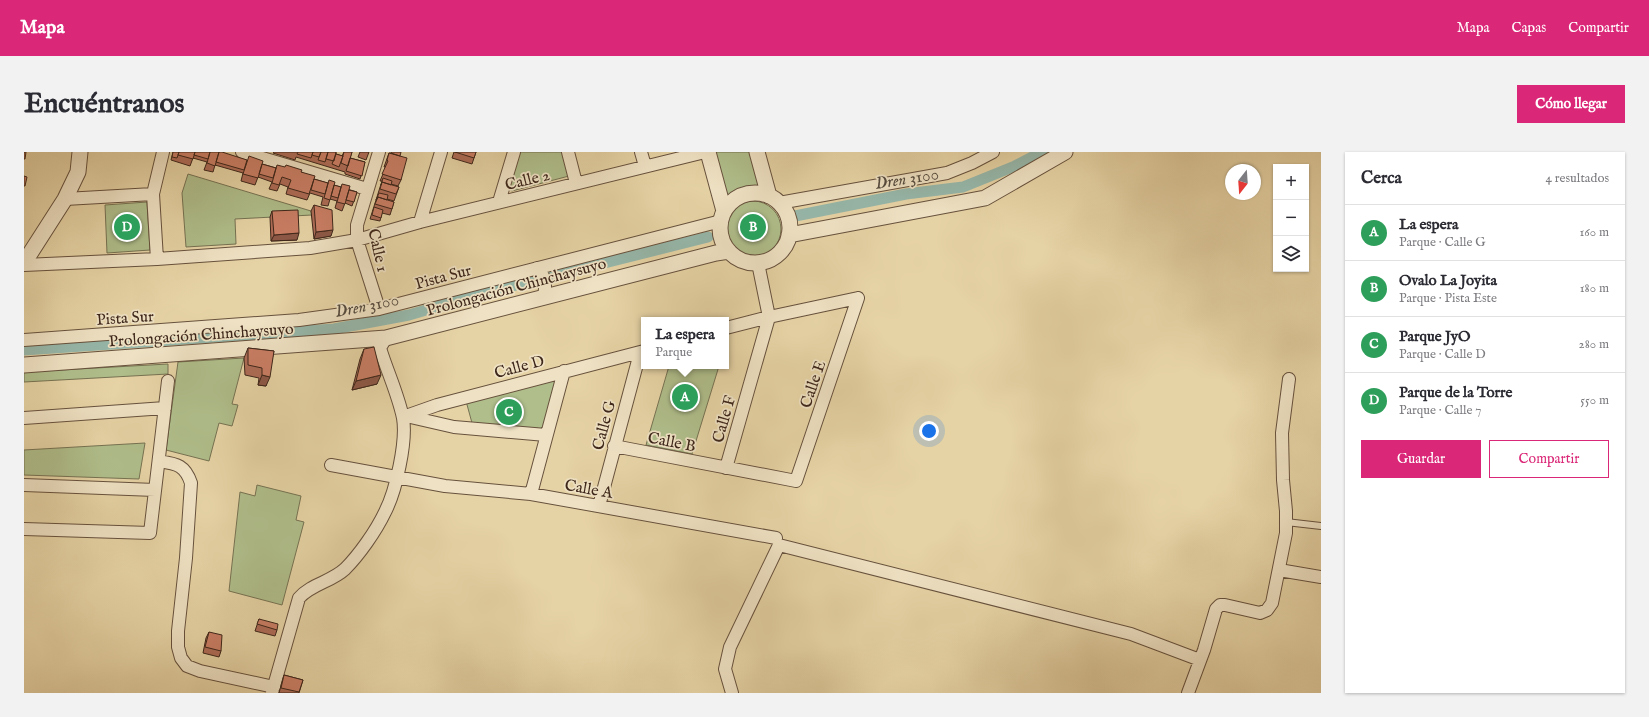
<!DOCTYPE html>
<html lang="es">
<meta charset="utf-8">
<style>
body{margin:0;font-family:"IM FELL English",serif;background:#f2f2f3;color:#2b2b33}
.controls{position:absolute;right:12px;top:12px;display:grid;overflow:hidden;border-radius:0px;box-shadow:0 1px 3px #0004}
.controls button{width:36px;height:36px;display:grid;place-items:center;padding:0;border:0;border-bottom:1px solid #e1e1e2;background:#fff;color:#2b2b33;font:20px sans-serif}
.compass{position:absolute;left:1201px;top:12px;width:36px;height:36px;border-radius:50%;background:#fff;box-shadow:0 1px 3px #0004;rotate:197deg}
.you{position:absolute;left:905px;top:279px;width:14px;height:14px;margin:-10px;border:3px solid #fff;border-radius:50%;background:#1a73e8;box-shadow:0 0 0 6px #1a73e833}
.badge{display:grid;place-items:center;width:26px;height:26px;border-radius:50%;background:#db2777;color:#fff;font-size:13px;font-weight:700}
.pin{position:absolute;translate:-50% -50%;border:2px solid #fff;box-shadow:0 1px 4px #0006}
.popup{position:absolute;left:617px;top:165px;width:88px;height:52px;box-sizing:border-box;display:grid;place-content:center;border-radius:0px;background:#fff;filter:drop-shadow(0 1px 3px #0005);font-size:13px;white-space:nowrap;color:#7c7c81}
.popup b{font-size:15px;color:#2b2b33}
.popup::after{content:'';position:absolute;left:50%;top:100%;margin-left:-8px;border:8px solid transparent;border-top-color:#fff}
.list{margin:0;padding:0;list-style:none}
h2{display:flex;justify-content:space-between;align-items:center;height:52px;margin:0;padding:0 16px;font-size:17px}
h2 small{font-size:13px;font-weight:400;color:#7c7c81}
.list li{display:grid;grid-template-columns:26px 1fr auto;gap:12px;align-items:center;box-sizing:border-box;height:56px;padding:0 16px;border-top:1px solid #e1e1e2}
.list b{display:block;font-size:15px;white-space:nowrap}
.list p{margin:0;font-size:13px;white-space:nowrap;color:#7c7c81}
.list em{font-size:13px;font-style:normal;color:#7c7c81}
.actions{display:flex;gap:8px;padding:12px 16px}
.actions a{flex:1;padding:9px 0;border:1px solid #db2777;border-radius:0px;text-align:center;font-size:14px;color:#db2777}
.actions .main{background:#db2777;color:#fff}
.icon{flex:none;width:22px;height:22px;fill:none;stroke:currentColor;stroke-width:2;stroke-linecap:round;stroke-linejoin:round}
.map{position:relative;flex:none;width:1297px;height:541px;overflow:hidden;border-radius:0px}
header{display:flex;align-items:center;gap:24px;box-sizing:border-box;height:56px;padding:0 20px;background:#db2777;color:#fff}
header strong{font-size:19px}
nav{display:flex;gap:22px;margin-inline-start:auto;font-size:14px}
.intro{display:flex;align-items:center;justify-content:space-between;box-sizing:border-box;height:96px;padding:0 24px}
h1{margin:0;font-size:28px}
.button{padding:10px 18px;border-radius:0px;background:#db2777;color:#fff;font-size:14px;font-weight:700}
main{display:flex;gap:24px;padding:0 24px}
aside{flex:1;background:#fff;border-radius:0px;box-shadow:0 1px 3px #0004}
.map>svg:first-child{display:block}
.green{fill:#afbe8b;stroke:#767252}
.lines{fill:none;stroke-linecap:round;stroke-linejoin:round}
.canal{stroke:#96b7aa;stroke-width:11}
.service-casing{stroke:#67513d;stroke-width:8}
.minor-casing{stroke:#67513d;stroke-width:14}
.tertiary-casing{stroke:#67513d;stroke-width:17}
.service{stroke:#efe2c4;stroke-width:6}
.minor{stroke:#efe2c4;stroke-width:12}
.tertiary{stroke:#efe2c4;stroke-width:15}
.wall{fill:#ae6c57;stroke:#3d261a}
.shaded-wall{fill:#8d5847;stroke:#3d261a}
.building{fill:#ca7e65;stroke:#3d261a}
.labels{text-anchor:middle;stroke-width:3.5;stroke-linejoin:round;paint-order:stroke}
.street-label{font-size:16px;fill:#3d261a;stroke:#efe2c4}
.water-label{font-size:17px;font-style:italic;fill:#534a3e;stroke:#efe2c4}
</style>
<header>
<strong>Mapa</strong>
<nav><a>Mapa</a><a>Capas</a><a>Compartir</a></nav>
</header>
<div class="intro"><h1>Encuéntranos</h1><a class="button">Cómo llegar</a></div>
<main>
<div class="map">
<svg width="1297" height="541" viewBox="0 0 1297 541">
<rect width="100%" height="100%" fill="#e6d3a5"/>
<filter id="stains"><feTurbulence type="fractalNoise" baseFrequency=".005" numOctaves="4"/><feColorMatrix values="0 0 0 0 .2 0 0 0 0 .09 0 0 0 0 .02 0 0 0 .5 -.17"/></filter>
<radialGradient id="worn" r=".72"><stop offset=".6" stop-color="#630" stop-opacity="0"/><stop offset="1" stop-color="#630" stop-opacity=".3"/></radialGradient>
<path class="green" d="M496 0H539L545 24 488 39 484 37Z
M691 0H727L737 38C723 38 715 39 703 47Z
M164 22 287 59 288 63 211 67 212 92 162 95 158 41Z
M701 77a28 28 0 1 1 56 0a28 28 0 1 1-56 0Z
M123 50 126 98 83 101 81 53Z
M220 206 208 252 214 253 208 274 195 271 185 309 142 298 154 210Z
M144 212V222L0 230V220Z
M645 214H695L668 302 622 293Z
M525 227 530 229 532 233 520 274 516 277 448 271 442 249Z
M121 291 115 327 0 323V298Z
M233 333 277 344 272 368 280 370 258 453 205 439 216 340 231 344Z"/>
<g class="lines">
<path class="canal" d="M771 64 882 42 939 35 991 14 1018 0
M0 198 310 177 385 163 460 141 684 85"/>
<defs>
<path id="service" d="M1262 370 1297 374"/>
<path id="minor" d="M218 0 343 37
M544 0 552 31
M617 0 621 14
M41 47 129 42
M475 50 490 0
M755 51 923 21 948 11 969 0
M396 70 417 0
M133 107 129 42 139 0
M0 113 133 107 286 96 333 88 396 70 681 0
M513 116C522 124 522 134 520 145
M355 157 333 88V73L355 0
M702 176 745 165 834 146
M0 188 275 168 355 157 697 69
M382 264 430 275 522 283
M379 265 413 253 620 199
M0 266 141 256
M590 294 772 329 834 146
M135 309C153 312 161 313 167 331L162 406 154 479V495L157 506 163 514 176 519 250 535
M307 313 421 334 507 342 752 386
M702 316 745 165 734 111
M0 333 131 338
M507 342 540 219
M575 354 616 201
M0 377 126 381 144 229
M1255 418 1297 425
M248 541 275 446C287 432 307 430 321 417 335 403 352 379 361 360 372 339 383 289 379 266 374 242 363 219 356 196L362 186
M708 541 701 517 706 495 755 393 1107 482 1176 508
M1164 541 1180 498 1192 457 1196 453H1201L1236 461 1243 458 1248 451 1262 381V359L1259 328 1258 281 1265 227"/>
<path id="tertiary" d="M684 0 700 59
M733 0 745 44
M696 76a35 35 0 1 1 70 0a35 35 0 1 1-70 0Z
M765 83 961 46 1041 0
M0 111 41 47 54 20 56 0
M0 213 362 186 692 101 705 99"/>
</defs>
<use href="#service" class="service-casing"/>
<use href="#minor" class="minor-casing"/>
<use href="#tertiary" class="tertiary-casing"/>
<use href="#service" class="service"/>
<use href="#minor" class="minor"/>
<use href="#tertiary" class="tertiary"/>
</g>
<path class="wall" d="M149 0 238 12 252 16 277 20 290 27 333 40 328 54 321 51 318 59 311 56 313 49 306 47 304 54 297 53 299 45 286 41 283 48 262 42 264 35 256 32 253 39 245 37 248 30 234 25 231 33 217 29 219 21 191 13 189 20 180 18 183 10 169 6 166 14 147 8Z
M250 0H312V2L318 4 320 0H328L326 6 341 10 336 27 321 22V20L272 5 271 8 249 1Z
M336 0H345L342 8 334 5Z
M430 0H452L448 12 428 6Z
M365 1 376 4 377 28 374 34 367 32V33L375 35 370 49 363 47V48L370 50 366 63 358 61 356 69 346 67 358 29H356L362 15H360Z
M290 53 307 84 290 87 287 59Z
M248 59 273 88 247 89 246 65Z
M224 196 250 199 242 234 234 233 235 226 221 223 220 206Z
M340 197 353 232 328 238 336 207Z
M235 467 253 478 251 484 231 479Z
M185 480 197 499 195 505 179 501 182 486Z
M260 523 279 528 275 541H255L258 530Z"/>
<path class="shaded-wall" d="M309 78 307 84 290 87 292 80Z
M275 81 273 88 247 89 250 83Z
M238 223 246 225 242 234 234 233Z
M357 223 353 232 328 238 332 229Z"/>
<path class="building" d="M0 0H2L1 7H0Z
M149 0H155L153 6 148 5Z
M155 0H171L169 7 154 3Z
M171 0H186L184 7 170 3Z
M186 0H195L191 14 183 11Z
M195 0H198L223 8 220 18 192 10Z
M274 0H289L287 6 273 2Z
M289 0H297L295 5 288 3Z
M297 0H304L301 10 294 8Z
M304 0H312L310 9 302 7Z
M320 0H328L324 14 317 11Z
M367 0H377L376 4 367 1Z
M431 0H452L450 6Z
M365 1 383 6 377 28 358 22 364 9 363 8Z
M312 2 319 4 315 15 308 12Z
M225 4 239 9 234 26 219 22Z
M326 6 341 10 338 24 322 19Z
M238 12 252 16 249 26 235 22Z
M253 13 261 15 262 13 278 18 277 20 291 24 285 42 264 36 267 28 258 25 255 33 248 31Z
M0 24 3 25 1 34H0Z
M359 26 368 29 367 33 358 30 357 33Z
M290 27 304 31 301 42 287 38Z
M305 28 311 30 306 48 300 46Z
M358 30 375 35 372 42 356 37Z
M318 32 326 34 321 52 313 50Z
M310 33 317 35 314 46 307 44Z
M325 38 333 40 330 50 322 48Z
M355 41 364 43 363 48 354 45 352 48Z
M354 45 370 50 368 57 351 52Z
M290 53 308 58 309 78 292 80Z
M350 55 359 58 357 66 348 63Z
M274 58 275 81 250 83 248 59Z
M350 195 357 223 332 229 340 197Z
M224 196 250 199 246 225 238 223V216L224 213Z
M235 467 254 472 253 478 233 472Z
M185 480 198 483 197 499 181 495Z
M260 523 279 528 275 540 257 536Z"/>
<g class="labels">
<g class="street-label">
<text transform="translate(503 27) rotate(-14)" y="6">Calle 2</text>
<text transform="translate(355 98) rotate(77)" y="6">Calle 1</text>
<text transform="translate(419 124) rotate(-15)" y="6">Pista Sur</text>
<text transform="translate(492 134) rotate(-15)" y="6">Prolongación Chinchaysuyo</text>
<text transform="translate(101 165) rotate(-4)" y="6">Pista Sur</text>
<text transform="translate(177 182) rotate(-4)" y="6">Prolongación Chinchaysuyo</text>
<text transform="translate(495 214) rotate(-15)" y="6">Calle D</text>
<text transform="translate(788 232) rotate(-71)" y="6">Calle E</text>
<text transform="translate(699 267) rotate(-74)" y="6">Calle F</text>
<text transform="translate(579 273) rotate(-75)" y="6">Calle G</text>
<text transform="translate(648 289) rotate(11)" y="6">Calle B</text>
<text transform="translate(565 336) rotate(10)" y="6">Calle A</text>
</g>
<g class="water-label">
<text transform="translate(883 26) rotate(-9)" y="6">Dren 3100</text>
<text transform="translate(343 153) rotate(-11)" y="6">Dren 3100</text>
</g>
</g>
<rect width="100%" height="100%" filter="url(#stains)"/>
<rect width="100%" height="100%" fill="url(#worn)"/>
</svg>
<div class="controls">
<button>+</button>
<button>−</button>
<button><svg class="icon" aria-label="layers" viewBox="0 0 24 24"><path d="M12 4l9 5-9 5-9-5zM3 14l9 5 9-5"/></svg></button>
</div>
<svg class="compass" viewBox="-18 -18 36 36"><path d="M0-13l5 13h-10z" fill="#e53935"/><path d="M0 13l5-13h-10z" fill="#7c7c81"/></svg>
<div class="you"></div>
<div class="pin badge" style="left:661px;top:245px;background:#2e9e5b">A</div>
<div class="popup"><b>La espera</b>Parque</div>
<div class="pin badge" style="left:729px;top:75px;background:#2e9e5b">B</div>
<div class="pin badge" style="left:485px;top:260px;background:#2e9e5b">C</div>
<div class="pin badge" style="left:103px;top:75px;background:#2e9e5b">D</div>
</div>
<aside>
<h2>Cerca<small>4 resultados</small></h2>
<ul class="list">
<li><span class="badge" style="background:#2e9e5b">A</span><div><b>La espera</b><p>Parque · Calle G</p></div><em>160 m</em></li>
<li><span class="badge" style="background:#2e9e5b">B</span><div><b>Ovalo La Joyita</b><p>Parque · Pista Este</p></div><em>180 m</em></li>
<li><span class="badge" style="background:#2e9e5b">C</span><div><b>Parque JyO</b><p>Parque · Calle D</p></div><em>280 m</em></li>
<li><span class="badge" style="background:#2e9e5b">D</span><div><b>Parque de la Torre</b><p>Parque · Calle 7</p></div><em>550 m</em></li>
</ul>
<div class="actions"><a class="main">Guardar</a><a>Compartir</a></div>
</aside>
</main>
